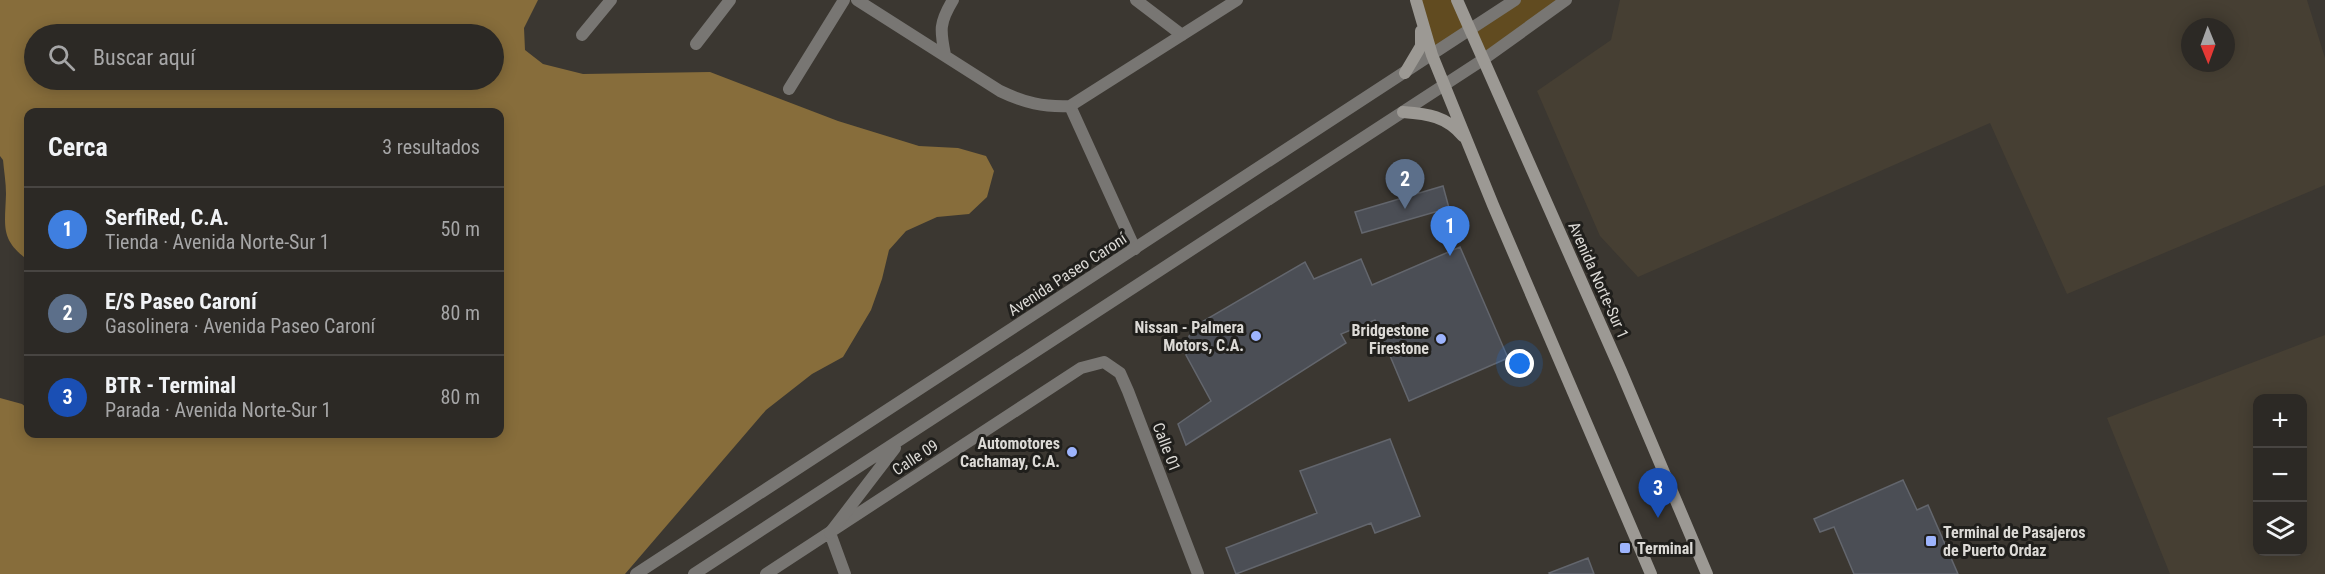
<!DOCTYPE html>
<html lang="es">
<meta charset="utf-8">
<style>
body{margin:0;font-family:"Roboto Condensed",sans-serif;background:#34312d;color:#f1f3f6}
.controls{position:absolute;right:18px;bottom:18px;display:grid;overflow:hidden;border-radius:12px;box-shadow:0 3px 15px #0003}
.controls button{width:54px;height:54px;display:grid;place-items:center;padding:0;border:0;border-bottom:2px solid #484542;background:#2c2925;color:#f1f3f6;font:30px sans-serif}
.compass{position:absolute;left:2181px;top:18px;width:54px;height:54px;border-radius:50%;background:#2c2925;box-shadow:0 3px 15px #0003;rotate:179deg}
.you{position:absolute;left:1520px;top:364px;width:21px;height:21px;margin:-15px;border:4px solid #fff;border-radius:50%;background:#1a73e8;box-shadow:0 0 0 9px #1a73e833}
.badge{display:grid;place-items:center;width:39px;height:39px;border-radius:50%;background:#95b2f1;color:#fff;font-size:20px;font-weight:700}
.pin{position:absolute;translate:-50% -50px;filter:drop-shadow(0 2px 3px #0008)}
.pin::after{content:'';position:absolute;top:32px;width:21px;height:18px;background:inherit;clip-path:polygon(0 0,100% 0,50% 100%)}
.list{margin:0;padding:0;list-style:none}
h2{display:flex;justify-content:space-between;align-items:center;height:78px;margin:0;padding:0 24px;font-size:26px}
h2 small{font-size:20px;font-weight:400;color:#a6a6a7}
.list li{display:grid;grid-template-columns:39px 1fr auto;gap:18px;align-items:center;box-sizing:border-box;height:84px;padding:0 24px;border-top:2px solid #484542}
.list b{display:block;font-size:22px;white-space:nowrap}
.list p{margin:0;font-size:20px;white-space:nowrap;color:#a6a6a7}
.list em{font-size:20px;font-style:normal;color:#a6a6a7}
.icon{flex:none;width:33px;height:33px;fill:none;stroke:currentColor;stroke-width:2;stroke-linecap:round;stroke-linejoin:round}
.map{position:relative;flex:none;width:2325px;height:574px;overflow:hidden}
.search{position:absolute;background:#2c2925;box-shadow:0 3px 15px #0003;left:24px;top:24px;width:480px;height:66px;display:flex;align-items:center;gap:15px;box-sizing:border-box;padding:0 21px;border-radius:33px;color:#a6a6a7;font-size:22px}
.panel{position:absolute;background:#2c2925;box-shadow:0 3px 15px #0003;left:24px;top:108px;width:480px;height:330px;border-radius:12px}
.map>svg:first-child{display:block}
.built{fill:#463f33;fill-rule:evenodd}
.green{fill:#614b20}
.forest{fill:#876d3b;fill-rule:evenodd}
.building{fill:#4b4e55;stroke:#63666d;stroke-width:1.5}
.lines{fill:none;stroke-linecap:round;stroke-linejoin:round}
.minor{stroke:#787673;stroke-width:12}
.tertiary{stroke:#787673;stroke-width:12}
.secondary{stroke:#9c9994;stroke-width:12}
.poi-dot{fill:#9db4fd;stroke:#201f1c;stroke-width:2}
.labels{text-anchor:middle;stroke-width:6;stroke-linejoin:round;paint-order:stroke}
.street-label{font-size:16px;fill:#dcdad6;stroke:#201f1c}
.poi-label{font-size:16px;font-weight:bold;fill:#dcdad6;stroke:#201f1c;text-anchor:end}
</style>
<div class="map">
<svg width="2325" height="574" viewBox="0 0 2325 574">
<rect width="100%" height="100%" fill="#3b3731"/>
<path class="built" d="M1620 0H2307L2325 58V185L2067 294 1990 123 1638 277 1600 236 1537 91 1611 40ZM2190 27H2226V63H2190Z
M2325 335V574H2170L2107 418ZM2258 398H2302V552H2258Z"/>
<path class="green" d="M1416 0H1457L1471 29 1515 0H1566L1484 59 1470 30 1432 55Z"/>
<path class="forest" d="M0 0H538L524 28 525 50 543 64 583 74 710 72 838 121 919 146 958 148 986 156 994 171 987 197 969 214 937 217 906 231 889 250 882 279 871 310 843 357 812 374 766 410 625 574H0V398L22 404 28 409V434H500V112H28V260C0 240 5 227 6 194 6 183 4 171 3 160L0 156ZM34 34H494V80H34Z"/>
<path class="building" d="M1443 186 1449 208 1362 233 1355 212Z
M1460 247 1508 358 1409 401 1375 320 1341 334 1346 343 1186 445 1178 424 1211 401 1186 355 1189 336 1200 323 1305 262 1314 279 1361 259 1372 285Z
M1390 439 1420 516 1375 533 1371 523 1236 574 1226 548 1317 513 1300 471Z
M1903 480 1917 510 1928 505 1958 574H1854L1834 527 1820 532 1814 519Z
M1588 558 1594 574H1550L1549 573Z"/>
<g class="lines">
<path class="minor" d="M857 0 1000 91C1025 103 1043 107 1070 106L1237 0
M1136 0 1182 35
M582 35 611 0
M696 44 730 0
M945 55C940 30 939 23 953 0
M789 89 844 0
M1070 106 1135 249
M830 533 845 574
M766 574 1081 368 1104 362 1120 373 1128 391 1198 574"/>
<path class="tertiary" d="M830 533 895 448
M636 574 1515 0
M694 574 1484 59 1566 0"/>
<path class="secondary" d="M1416 0 1432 55 1493 205 1651 574
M1457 0 1621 371 1707 574
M1405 73 1421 46V31
M1403 112C1428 114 1446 116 1463 136"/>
</g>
<g class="poi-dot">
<circle cx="1256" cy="336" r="6"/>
<circle cx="1441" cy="339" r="6"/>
<circle cx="1072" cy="452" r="6"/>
<rect x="1925" y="535" width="12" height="12" rx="3"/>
<rect x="1619" y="542" width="12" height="12" rx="3"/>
</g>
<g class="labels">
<g class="street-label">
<text transform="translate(1067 274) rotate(-33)" y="6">Avenida Paseo Caroní</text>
<text transform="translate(1599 280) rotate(66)" y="6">Avenida Norte-Sur 1</text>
<text transform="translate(1167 447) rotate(69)" y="6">Calle 01</text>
<text transform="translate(915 457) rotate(-33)" y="6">Calle 09</text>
</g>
<g class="poi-label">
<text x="1244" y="333">Nissan - Palmera<tspan x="1244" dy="18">Motors, C.A.</tspan></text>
<text x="1429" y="336">Bridgestone<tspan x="1429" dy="18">Firestone</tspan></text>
<text x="1060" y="449">Automotores<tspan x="1060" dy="18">Cachamay, C.A.</tspan></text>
<text x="1943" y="538" text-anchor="start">Terminal de Pasajeros<tspan x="1943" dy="18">de Puerto Ordaz</tspan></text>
<text x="1637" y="554" text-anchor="start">Terminal</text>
</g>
</g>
</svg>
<div class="controls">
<button>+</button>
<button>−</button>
<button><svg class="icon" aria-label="layers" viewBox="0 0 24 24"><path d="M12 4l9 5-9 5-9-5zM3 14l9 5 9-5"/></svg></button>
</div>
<svg class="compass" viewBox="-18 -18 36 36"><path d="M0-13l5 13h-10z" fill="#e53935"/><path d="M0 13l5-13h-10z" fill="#a6a6a7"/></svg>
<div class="you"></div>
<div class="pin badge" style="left:1450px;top:256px;background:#3f7fe0">1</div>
<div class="pin badge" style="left:1405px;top:209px;background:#5c6f8a">2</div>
<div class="pin badge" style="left:1658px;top:518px;background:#1a4fb4">3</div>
<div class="search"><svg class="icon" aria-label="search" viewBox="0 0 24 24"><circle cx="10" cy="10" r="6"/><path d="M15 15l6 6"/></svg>Buscar aquí</div>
<section class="panel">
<h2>Cerca<small>3 resultados</small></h2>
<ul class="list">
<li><span class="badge" style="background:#3f7fe0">1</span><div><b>SerfiRed, C.A.</b><p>Tienda · Avenida Norte-Sur 1</p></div><em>50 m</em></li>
<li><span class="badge" style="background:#5c6f8a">2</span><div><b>E/S Paseo Caroní</b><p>Gasolinera · Avenida Paseo Caroní</p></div><em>80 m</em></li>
<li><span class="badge" style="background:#1a4fb4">3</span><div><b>BTR - Terminal</b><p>Parada · Avenida Norte-Sur 1</p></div><em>80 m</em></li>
</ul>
</section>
</div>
